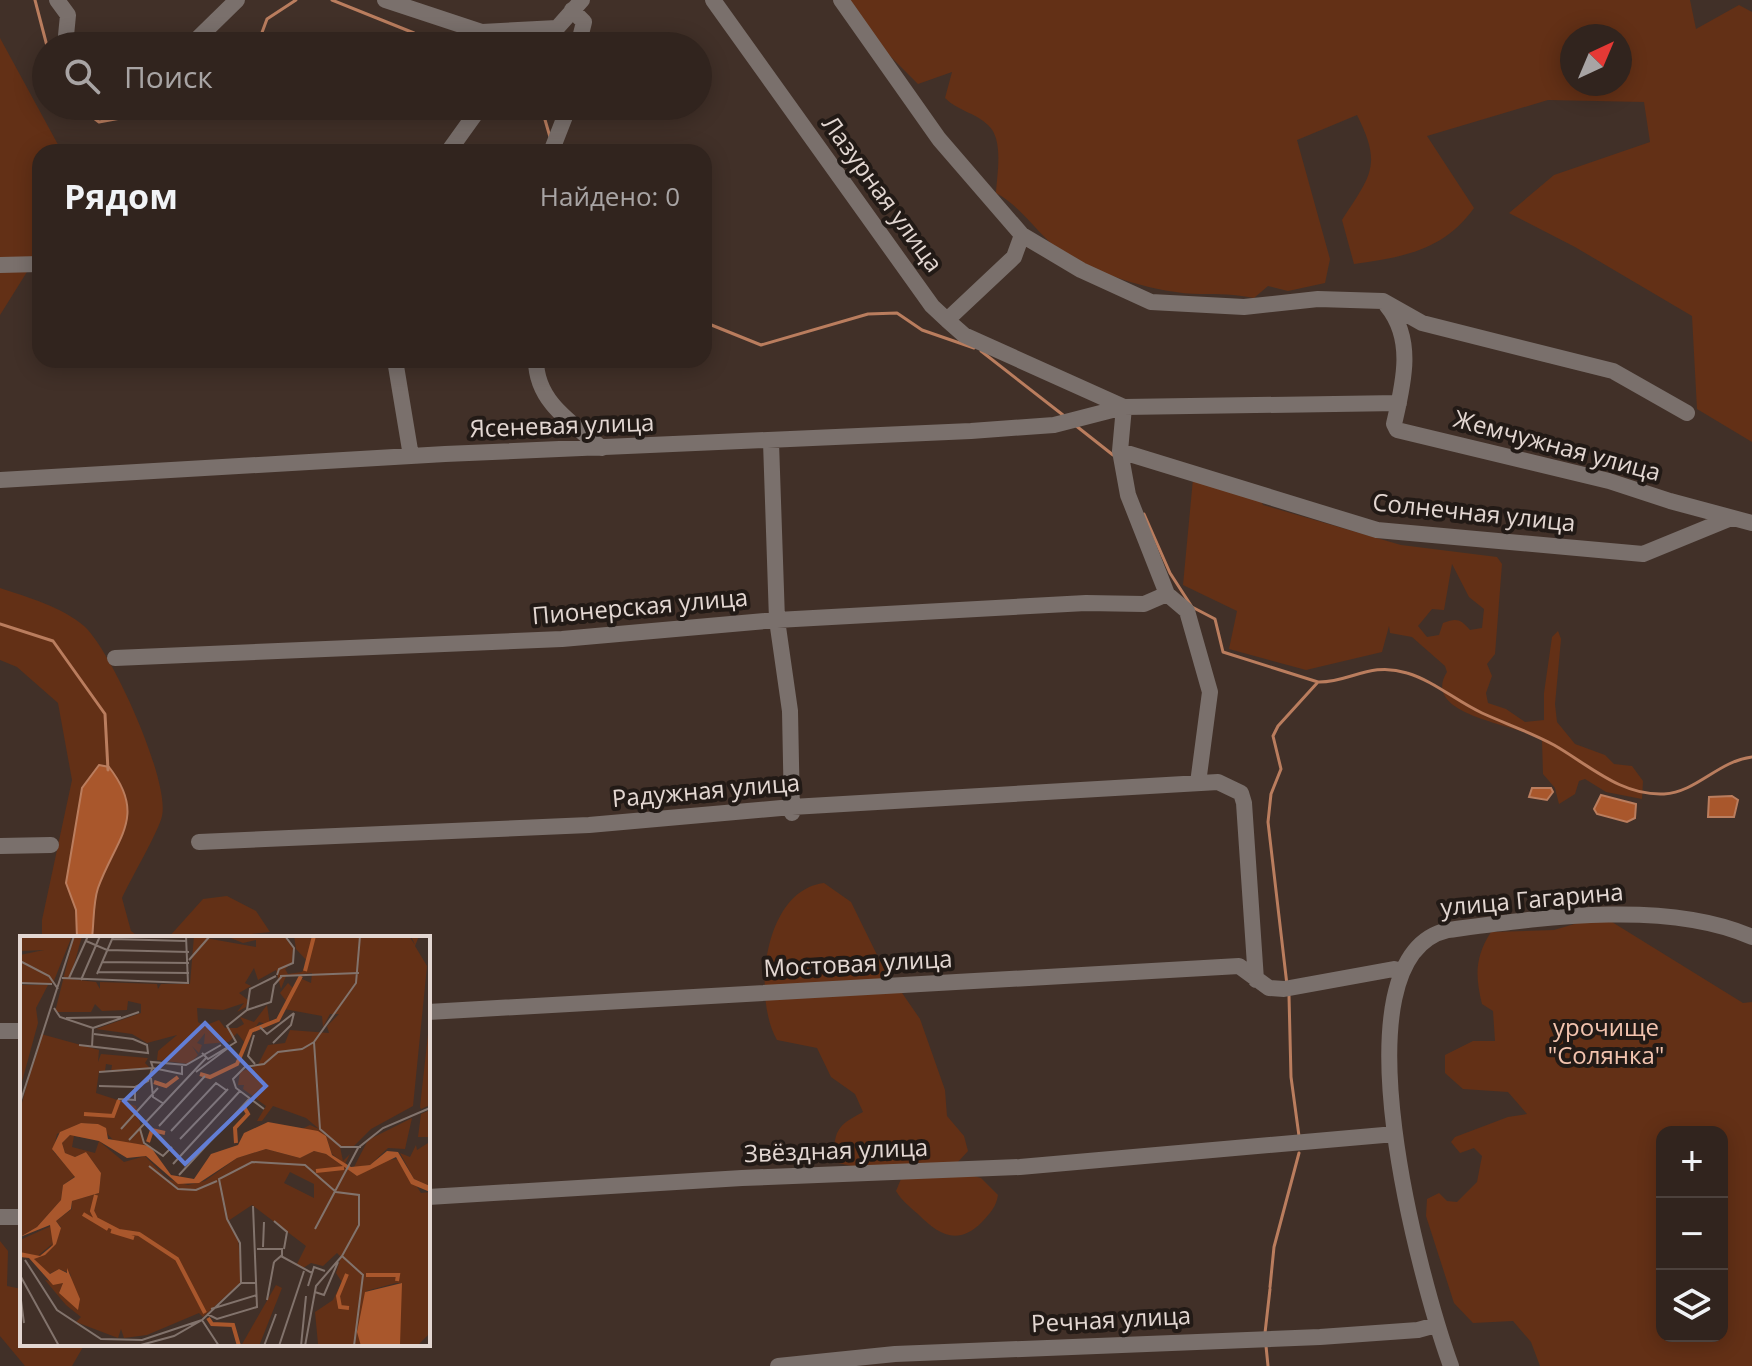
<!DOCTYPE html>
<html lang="ru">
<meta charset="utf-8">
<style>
body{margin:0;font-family:"Open Sans",sans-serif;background:#3d302b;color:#f1f3f6}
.controls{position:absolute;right:24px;bottom:24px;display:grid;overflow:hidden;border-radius:16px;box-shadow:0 4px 20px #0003}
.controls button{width:72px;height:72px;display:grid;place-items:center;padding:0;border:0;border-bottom:2px solid #4c413c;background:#31241e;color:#f1f3f6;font:40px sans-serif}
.compass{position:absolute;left:1560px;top:24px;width:72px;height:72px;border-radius:50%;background:#31241e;box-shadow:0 4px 20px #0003;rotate:44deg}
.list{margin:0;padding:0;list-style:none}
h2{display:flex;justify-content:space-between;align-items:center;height:104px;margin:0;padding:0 32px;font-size:34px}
h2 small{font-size:26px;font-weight:400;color:#a8a4a4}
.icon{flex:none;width:44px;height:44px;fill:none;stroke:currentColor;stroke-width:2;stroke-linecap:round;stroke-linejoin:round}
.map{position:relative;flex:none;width:1752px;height:1366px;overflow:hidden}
.search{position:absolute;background:#31241e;box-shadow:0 4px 20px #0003;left:32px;top:32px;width:680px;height:88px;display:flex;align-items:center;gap:20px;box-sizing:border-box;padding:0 28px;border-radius:44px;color:#a8a4a4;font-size:30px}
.panel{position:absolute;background:#31241e;box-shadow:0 4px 20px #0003;left:32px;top:144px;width:680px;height:224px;border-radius:24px}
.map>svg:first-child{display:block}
.green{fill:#633016;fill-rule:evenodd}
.water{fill:#a9572c;stroke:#ba7d5e;stroke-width:2}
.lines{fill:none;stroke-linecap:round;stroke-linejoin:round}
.stream{stroke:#ba7d5e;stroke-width:3}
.minor{stroke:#7a706c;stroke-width:16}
.labels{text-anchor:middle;stroke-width:8;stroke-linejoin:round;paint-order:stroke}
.street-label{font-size:24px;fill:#e3d7d2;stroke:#221a16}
.park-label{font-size:24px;fill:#f2c3ae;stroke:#221a16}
.inset-river{fill:none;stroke:#a9572c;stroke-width:4}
.inset-road{fill:none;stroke:#82736c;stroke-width:2}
.view{fill:#627ed6;fill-opacity:0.15;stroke:#627ed6;stroke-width:4}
.inset-edge{fill:none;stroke:#e3d7d2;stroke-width:4}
</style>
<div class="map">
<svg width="1752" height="1366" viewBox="0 0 1752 1366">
<rect width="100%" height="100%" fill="#413028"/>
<path class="green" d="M847 0H1690L1696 29 1739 5 1752 12V442L1697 409 1692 316 1575 247 1509 213 1554 175 1650 142 1644 102 1548 100 1427 136 1474 208C1443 251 1403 257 1354 264L1342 220C1370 176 1383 166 1357 115L1297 140 1330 259 1325 283 1288 291 1268 286 1254 298C1234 294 1220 294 1200 294 1161 294 1098 275 1065 254 1039 238 1024 208 996 193 997 174 1004 139 988 125 976 113 958 111 945 98L952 72 918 84 874 40ZM1572 36H1620V84H1572Z
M0 38 62 152H40V251L0 315Z
M1193 479 1260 498 1263 505 1401 545 1497 557 1502 564 1495 654 1487 664 1492 676 1486 693 1488 703 1506 709 1525 722 1544 720V693L1552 637 1558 631 1561 639 1555 704 1557 722 1575 744 1605 755 1614 764 1632 766 1643 781 1642 799 1606 792 1585 779 1579 781 1575 794 1559 804 1555 788 1543 774 1542 740C1520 724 1419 716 1447 672L1445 666 1412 637 1390 633 1389 626 1382 652 1306 670 1229 649 1237 611 1183 585ZM1452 564 1469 597 1484 609 1482 628 1470 630C1460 619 1457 618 1443 623L1439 635 1427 637 1418 626 1432 609 1444 610Z
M0 588C27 597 62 607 84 626 111 650 170 780 162 816 159 831 130 880 122 898L131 931 140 938H42V920L72 780 58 703 17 667 0 660Z
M824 883 851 902 880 961 920 1019 945 1090 947 1116 964 1136 968 1151 957 1163 860 1168 834 1162C834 1131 836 1126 863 1112L855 1094 831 1077 817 1048 777 1040C752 997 764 890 824 883Z
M227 896 256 911 270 932 213 938H168L203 899Z
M1581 922H1612L1743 1003 1752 1002V1366H1540L1531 1342 1513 1321 1473 1323 1454 1303 1426 1216 1427 1199 1439 1193 1447 1201 1457 1202 1477 1182 1482 1156 1474 1148 1460 1153 1451 1142 1455 1137 1508 1117 1527 1114 1508 1092 1463 1089 1445 1073V1055L1473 1041H1495L1493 1011 1482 1004C1475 975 1475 957 1491 932L1554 930ZM1662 1132H1722V1336H1662Z
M961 1173 981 1178 998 1195C996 1207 991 1212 982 1222 957 1247 938 1234 918 1214 909 1206 902 1201 896 1191L901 1179Z
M0 1241 8 1251 7 1286 22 1289V1344H82L83 1347 72 1366H25L0 1336Z"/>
<path class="water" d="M99 765 109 767C148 817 116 838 98 888 93 903 94 922 92 938H77L76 910 66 883 82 788Z
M1532 788H1551L1553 792 1547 800 1529 797Z
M1601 795 1636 804 1635 818 1627 822 1597 814 1594 809Z
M1732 796 1738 800 1734 817H1708L1709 797Z"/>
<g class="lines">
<path class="stream" d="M35 0 47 46
M332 0 414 33 434 46
M257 46 267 19 296 0
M78 106 99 122 185 106
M541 106 550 137
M704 322 761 345 868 314 897 313 922 330 974 348
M981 351 1063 415
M1075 425 1113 455
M1144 514 1170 573 1192 607 1215 619 1223 652 1318 682C1349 683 1370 661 1407 673 1434 681 1456 701 1482 713 1506 724 1530 732 1554 745 1589 765 1621 796 1664 794 1697 792 1718 761 1752 757
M0 624 53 641 105 714 108 770
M1287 985 1268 822 1271 794 1281 769 1273 736 1278 726 1318 682
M1289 996 1291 1077 1299 1136
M1270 1287 1274 1247 1299 1153
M1265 1333 1270 1289
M1266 1346 1268 1366"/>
<path class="minor" d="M57 0 68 15 65 46
M385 0 482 32 557 28 582 0
M713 0 932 306 947 320 1014 257 1022 235
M841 0 939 139 1022 235 1081 270 1151 302 1244 307 1318 299 1383 301 1422 323 1613 371 1687 413
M572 10 584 22 578 46
M190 46 237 0
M537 46 554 28
M448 152 481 106
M551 152 569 106
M0 265 40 264
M1387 306C1415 340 1403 385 1394 424L1397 430 1609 481 1670 501 1752 523
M947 320 964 335 1124 407 1120 451 1128 495 1167 594 1187 611 1210 692 1198 783
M395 360 411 456
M536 360C536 402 572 423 602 448
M771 442 777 620 790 711 792 813
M1120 451 1377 530 1643 554 1731 518
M0 480 445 454 971 431 1054 425 1124 407 1399 403
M115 658 562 639 777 620 1086 603 1144 604 1167 594
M199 842 589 825 792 807 1218 782 1241 793 1244 803 1256 980
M0 846 51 845
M428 1012 1239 966 1269 988 1284 989 1394 969 1402 971
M0 1031H22
M428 1197 742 1178 1020 1167 1395 1134
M0 1217H22
M778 1366 895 1354 1320 1337 1418 1330 1436 1325
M1451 1366C1423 1289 1329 957 1448 930 1539 918 1666 899 1752 937"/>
</g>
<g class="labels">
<g class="street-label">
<text transform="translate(882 194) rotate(54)" y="8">Лазурная улица</text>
<text transform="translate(562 426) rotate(-2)" y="8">Ясеневая улица</text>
<text transform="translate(1557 446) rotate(15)" y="8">Жемчужная улица</text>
<text transform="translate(1474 513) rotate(6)" y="8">Солнечная улица</text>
<text transform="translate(640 607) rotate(-5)" y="8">Пионерская улица</text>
<text transform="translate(706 791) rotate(-5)" y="8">Радужная улица</text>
<text transform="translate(1532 900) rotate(-5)" y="8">улица Гагарина</text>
<text transform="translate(858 964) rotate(-3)" y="8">Мостовая улица</text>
<text transform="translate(836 1151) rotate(-2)" y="8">Звёздная улица</text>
<text transform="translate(1111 1320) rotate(-3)" y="8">Речная улица</text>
</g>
<g class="park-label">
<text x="1606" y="1036">урочище<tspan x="1606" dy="28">"Солянка"</tspan></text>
</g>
</g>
<g transform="translate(20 936)">
<rect width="410" height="410" fill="#413028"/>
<path d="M0 0H52L33 47H0V19L24 14 0 15ZM54 0H62L50 43 76 46 80 53V46L137 48 138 53 141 48H170L174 0 236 11V4L223 7 206 0H264L273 12 272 27 265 33 268 38 282 36 288 26 276 13 274 0H389L395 9 391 0H399L395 10 407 30 393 170 351 193 333 211H320L323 225 330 218 325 228 312 218 306 200 282 193 290 189 299 193 286 182 253 170 242 185H237L246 170 223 153 224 149H218L220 136 238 129 248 109 265 107 270 94 309 97 307 90 319 78H310L303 91 302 80 264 73 267 66 260 57 268 47 274 53 280 42 291 47 292 37 266 40 261 53 256 34 238 44 234 32 225 47 231 50 219 57 228 64 226 71 217 76 224 67 203 74 177 72 178 86 184 90 199 84 205 92H217L224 88 220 81 234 86 247 69 250 89 239 86 225 107 217 97 209 106 184 108 185 97 177 107 182 109 179 117 172 110 178 119 169 128 137 124 138 115 157 99 127 107 112 98 76 93 121 77V68L108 65 107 74 82 75 75 68 71 76H35ZM0 49H28L16 72 18 87 0 153ZM410 80V169L401 173 400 171ZM21 98 79 114 78 126 81 118 128 122 125 127 131 133 91 136 92 129 86 128 85 135H79L76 157 116 170 125 209 95 206 78 188 61 187 37 198 33 215 55 240 43 249 41 264 17 291 0 301V174ZM410 174V250L394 243 380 217 390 221 396 209 397 214 408 207V201H398L401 178ZM392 182 385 213 368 212 350 229 334 231 348 204ZM50 199H56L71 203 54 200 52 211 75 217 79 205 104 226 125 220 147 243 168 249 185 245 217 222 246 213 280 222 294 215 306 218 337 240 365 224 379 223 401 257 410 256V397L397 410H373L378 409 381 347H376L346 355 341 410 298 408 295 376 313 364 322 346 316 337 321 321 317 317 303 330 291 327 283 332 277 328 286 310 232 269 208 285 218 302 222 345 183 381 179 377 127 399 104 402 101 393 98 402 56 386 61 381 46 369 25 344 43 347 39 357 58 373 50 337 39 333 29 338 14 323 37 304 41 291 36 285 52 273V265L79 257 81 237 66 216 55 221 45 217 42 207ZM270 236 294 248V262L264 247ZM31 290 35 302 29 314 18 320 0 316V304ZM256 349 262 352 239 410H221Z" fill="#633016" fill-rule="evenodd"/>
<path d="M248 186 298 195 306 200 312 219 331 231 350 229 367 215 378 216 394 243 410 250V256L391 248 376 221 337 240 306 218 294 215 280 222 246 213 217 222 179 247 158 248 126 220 107 222 79 205 50 199 42 207 45 217 55 221 66 216 81 237 79 257 52 265 51 273 36 285 41 292 36 308 25 319 14 323 30 338 39 333 47 337V332L60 363 58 374 39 357 43 347 33 349 9 322 0 321V316L20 320 33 309 30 289 0 301 17 291 41 264 43 249 55 241 32 213 40 196 61 187 78 188 86 192 88 203 130 210 151 239 174 243 191 218 218 209 224 197ZM382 347 380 409 341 410 337 396 345 356Z" fill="#a9572c"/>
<path class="inset-river" d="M285 35 294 0M180 138 190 141 217 128 231 95 258 84 281 40M134 146 146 150 158 141M64 178 93 180 99 164M128 206 132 194 145 197M216 207 215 192 228 178 224 171M296 235 324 232M76 259 72 275 76 283 99 295 119 298 157 323 185 377M63 278 88 293M91 295 114 302M327 338 318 360 320 371 329 372M346 339H378L377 345M188 382 192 388 213 389 219 410"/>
<path class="inset-road" d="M340 0 336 47 294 106 300 193 321 211H341M92 3 166 5M66 5 87 14 169 16M169 24 190 0M0 25 29 40 38 53M82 26 169 27M78 36 169 37M77 38 93 1M257 39 259 33 273 27 274 12 265 0M260 40 339 37M42 42 168 47 166 0M49 42 68 0M61 44 80 0M0 47 32 48M34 72 40 81 73 92 72 111M227 74 230 53 256 40M46 82 101 81M240 91 247 98 274 77M73 92 119 76M234 99 228 120 235 128M253 107 271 89 274 77M59 109 128 117 127 109 113 103 74 98M182 117 188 123 216 106 207 90 227 74 251 66 254 49 262 40M133 132 131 126 166 129 201 109M79 136 133 132 162 138V130M176 136 208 112M131 142 133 161 144 168M79 150 115 151 128 145 132 133M98 163 115 164V151M0 167 54 0M244 173 216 152 213 143 225 131 244 128 258 116 282 113 294 106M139 190 185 140M101 193 138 152M120 193 124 207 143 220 152 211M151 195 196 147 206 154M160 203 208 153M109 204 187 121M153 228 220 155M129 230 158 253 176 254 197 245M159 239 230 162M254 285 267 296 264 313M295 293 338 212 363 192 410 172M243 311 244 286M237 313H262V321M5 324 37 374 81 403 122 404 182 384M254 326 261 320 292 337M1 341 39 410M221 347 220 307 207 283 199 243 232 226 285 229 316 256 339 259V289L322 320 343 339 334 410M288 350 294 331 305 335M295 356 304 359 318 326M0 357 4 387M247 364 254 326M191 373 237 359M187 378 197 383 237 371 233 270M182 384 199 410M117 410 154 400 182 384 221 347H237M244 410 256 378M259 410 284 335M281 410 286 360M285 410 296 350 322 320"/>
<path class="view" d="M185 87 246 150 165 228 104 165Z"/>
<rect width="410" height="410" class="inset-edge"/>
</g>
</svg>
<div class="controls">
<button>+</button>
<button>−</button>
<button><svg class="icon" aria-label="layers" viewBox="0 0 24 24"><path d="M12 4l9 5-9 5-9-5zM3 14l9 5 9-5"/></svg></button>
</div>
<svg class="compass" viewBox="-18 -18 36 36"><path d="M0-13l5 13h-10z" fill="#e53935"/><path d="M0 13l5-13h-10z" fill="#a8a4a4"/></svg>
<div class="search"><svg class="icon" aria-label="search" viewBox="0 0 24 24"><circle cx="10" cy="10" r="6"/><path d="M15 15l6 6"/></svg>Поиск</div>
<section class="panel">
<h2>Рядом<small>Найдено: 0</small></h2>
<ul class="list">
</ul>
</section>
</div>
